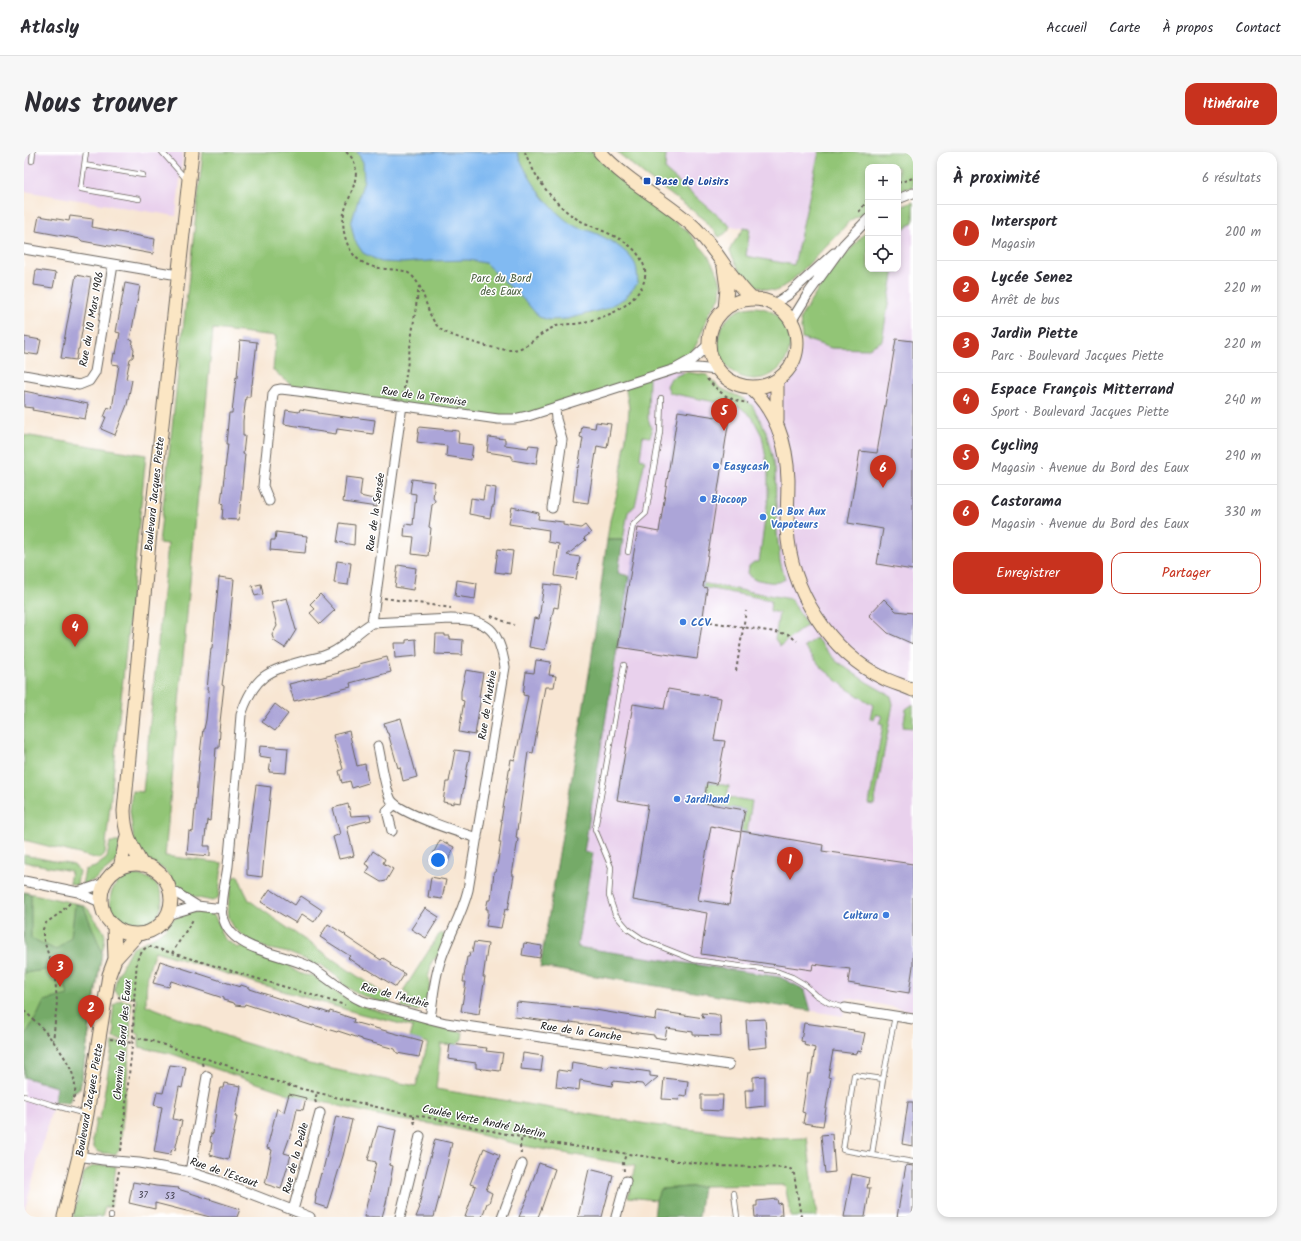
<!DOCTYPE html>
<html lang="fr">
<meta charset="utf-8">
<style>
body{margin:0;font-family:Kalam,sans-serif;background:#f7f7f7;color:#2b2b33}
.controls{position:absolute;right:12px;top:12px;display:grid;overflow:hidden;border-radius:8px;box-shadow:0 2px 6px #0003}
.controls button{width:36px;height:36px;display:grid;place-items:center;padding:0;border:0;border-bottom:1px solid #e1e1e2;background:#fff;color:#2b2b33;font:20px sans-serif}
.you{position:absolute;left:414px;top:708px;width:14px;height:14px;margin:-10px;border:3px solid #fff;border-radius:50%;background:#1a73e8;box-shadow:0 0 0 6px #1a73e833}
.badge{display:grid;place-items:center;width:26px;height:26px;border-radius:50%;background:#c8321e;color:#fff;font-size:13px;font-weight:700}
.pin{position:absolute;translate:-50% -33px;filter:drop-shadow(0 1px 2px #0008)}
.pin::after{content:'';position:absolute;top:21px;width:14px;height:12px;background:inherit;clip-path:polygon(0 0,100% 0,50% 100%)}
.list{margin:0;padding:0;list-style:none}
h2{display:flex;justify-content:space-between;align-items:center;height:52px;margin:0;padding:0 16px;font-size:17px}
h2 small{font-size:13px;font-weight:400;color:#7c7c81}
.list li{display:grid;grid-template-columns:26px 1fr auto;gap:12px;align-items:center;box-sizing:border-box;height:56px;padding:0 16px;border-top:1px solid #e1e1e2}
.list b{display:block;font-size:15px;white-space:nowrap}
.list p{margin:0;font-size:13px;white-space:nowrap;color:#7c7c81}
.list em{font-size:13px;font-style:normal;color:#7c7c81}
.actions{display:flex;gap:8px;padding:12px 16px}
.actions a{flex:1;padding:9px 0;border:1px solid #c8321e;border-radius:12px;text-align:center;font-size:14px;color:#c8321e}
.actions .main{background:#c8321e;color:#fff}
.icon{flex:none;width:22px;height:22px;fill:none;stroke:currentColor;stroke-width:2;stroke-linecap:round;stroke-linejoin:round}
.map{position:relative;flex:none;width:889px;height:1065px;overflow:hidden;border-radius:12px}
header{display:flex;align-items:center;gap:24px;box-sizing:border-box;height:56px;padding:0 20px;background:#fff;border-bottom:1px solid #e1e1e2}
header strong{font-size:19px}
nav{display:flex;gap:22px;margin-inline-start:auto;font-size:14px}
.intro{display:flex;align-items:center;justify-content:space-between;box-sizing:border-box;height:96px;padding:0 24px}
h1{margin:0;font-size:28px}
.button{padding:10px 18px;border-radius:12px;background:#c8321e;color:#fff;font-size:14px;font-weight:700}
main{display:flex;gap:24px;padding:0 24px}
aside{flex:1;background:#fff;border-radius:12px;box-shadow:0 2px 6px #0003}
.map>svg:first-child{display:block}
.built{fill:#e9d1ed}
.green{fill:#92c576;stroke:#577049;fill-rule:evenodd}
.forest{fill:#75aa67;stroke:#486342}
.water{fill:#81baf2;stroke:#4e6b87}
.building{fill:#aca5d8;fill-rule:evenodd}
.lines{fill:none;stroke-linecap:round;stroke-linejoin:round}
.lane-casing{stroke:#69635c;stroke-width:6}
.street-casing{stroke:#69635c;stroke-width:11}
.secondary-casing{stroke:#69635c;stroke-width:15}
.path{stroke:#69635c;stroke-width:2;stroke-dasharray:3 3;stroke-linecap:butt}
.lane{stroke:#fff;stroke-width:4.5}
.street{stroke:#fff;stroke-width:9}
.secondary{stroke:#fbe6c4;stroke-width:13}
.transit-dot{fill:#1a4fb4;stroke:#fff;stroke-width:1.5}
.shop-dot{fill:#3f7fe0;stroke:#fff;stroke-width:1.5}
.labels{text-anchor:middle;stroke-width:3;stroke-linejoin:round;paint-order:stroke}
.number-label{font-size:9px;fill:#403e4b}
.transit-label{font-size:11px;font-weight:bold;fill:#164399;stroke:#fff;text-anchor:start}
.park-label{font-size:11px;fill:#4b6040;stroke:#fff}
.street-label{font-size:11px;fill:#1c1c1c;stroke:#fff}
.shop-label{font-size:11px;font-weight:bold;fill:#366cbe;stroke:#fff;text-anchor:start}
</style>
<header>
<strong>Atlasly</strong>
<nav><a>Accueil</a><a>Carte</a><a>À propos</a><a>Contact</a></nav>
</header>
<div class="intro"><h1>Nous trouver</h1><a class="button">Itinéraire</a></div>
<main>
<div class="map">
<svg width="889" height="1065" viewBox="0 0 889 1065">
<rect width="100%" height="100%" fill="#fff"/>
<filter id="ink" filterUnits="userSpaceOnUse"><feTurbulence type="fractalNoise" baseFrequency=".025" numOctaves="2"/><feDisplacementMap in="SourceGraphic" scale="8" xChannelSelector="R" yChannelSelector="G"/><feConvolveMatrix kernelMatrix="1 2 1 2 8 2 1 2 1" color-interpolation-filters="sRGB"/></filter>
<filter id="wash" filterUnits="userSpaceOnUse"><feTurbulence type="fractalNoise" baseFrequency=".012" numOctaves="4" result="noise"/><feDisplacementMap in="SourceGraphic" scale="16" xChannelSelector="R" yChannelSelector="G"/><feGaussianBlur stdDeviation="0.9" result="paint"/><feColorMatrix in="noise" values="0 0 0 0 0 0 0 0 0 0 0 0 0 0 0 0 0 1.4 0 .05"/><feComposite in="paint" operator="in"/></filter>
<g filter="url(#wash)">
<rect width="100%" height="100%" fill="#f8e6d3"/>
<path class="built" d="M0 0H159L152 64 0 39Z
M625 0H795L770 113 721 104 726 77 706 74 641 18 642 3Z
M889 50V859L823 846 819 864 516 815 567 510 586 368 595 334 605 256 601 233 651 217 662 220 683 223 696 236 718 246 756 236 773 213 778 186 776 166 803 124 844 77V117H874V55Z
M0 925 32 935 29 953 0 1061Z"/>
<path class="green" d="M179 0H568L598 29 664 80 683 102 694 122 697 132 696 145 686 160 675 187 671 195 651 217 625 225 624 266 628 279 626 285 619 284 616 306 621 308 611 354 604 360 599 388H583L586 368 595 334 604 271 605 256 601 233 490 267 274 239 249 218 252 184 189 177 141 704 198 711 195 743 193 747 188 749 165 744 156 740 151 735 143 721 138 716 122 707 110 691 106 659 108 639 119 640 144 392 135 391Z
M593 0H625L642 3 641 18 706 74C704 80 701 82 695 85L680 67 619 22Z
M795 0H889V35L874 39V15H844V57L826 69 778 119 766 130 752 139C720 134 720 127 706 100L707 95 720 76 726 77 722 104 770 113Z
M889 50V70L877 80 874 96V55Z
M844 77V117H870L858 189 843 197 807 196 778 186 776 166 803 124Z
M694 191a36 36 0 1 1 72 0a36 36 0 1 1-72 0Z
M662 220 683 223 696 236 718 246 728 253 742 279 751 317 753 381 756 409 761 427C753 434 738 428 729 427L724 421 725 414 730 410H735L744 346V318L738 284 728 265 716 255 646 241 643 234 647 226Z
M0 283 122 303 81 702 75 707 0 688Z
M677 431 767 447 783 473 756 494 751 487 755 461 746 459 747 448 677 435Z
M792 486 812 509 841 529 867 544 869 552 850 653 845 652 859 572 855 571 858 564 852 562 850 568 846 566 849 553 822 536 797 515 780 494Z
M889 552V576L879 575 882 557Z
M683 630 705 634 703 645 728 649 723 680H717L721 658 680 651Z
M86 690H97L91 711 70 728 58 733 61 718 71 715 83 706Z
M0 703 50 713 55 719 53 733 45 731 47 719 0 710Z
M214 723 220 738 225 748 255 770 368 848 365 852C344 847 335 843 317 831L316 827 296 812 292 814 280 807 265 801 245 797 225 789 210 776 205 766 204 756 208 726Z
M86 749a26 26 0 1 1 52 0a26 26 0 1 1-52 0Z
M0 740 59 753C67 758 66 761 71 767 82 782 83 782 78 800L56 937 32 935 0 925Z
M167 760H178L190 763 197 776 196 780 201 787 214 796 217 794 242 806 265 811C268 819 280 825 288 823L317 843 337 854 409 875 439 880 438 887 433 893 417 892 412 937 629 973 750 987 783 986 793 1065H767L761 1033 679 1034 637 1037 632 1048 604 1045 611 1014 496 993 416 973 370 967 265 942 145 901 115 895V882L111 881 112 846 96 844 90 839 93 824 107 797 133 783 141 777 150 766ZM131 799 232 831 337 862 389 875 386 886 404 891 392 934 322 920 285 912 251 900 215 889 122 853C122 833 123 818 131 799Z
M416 781 423 784 413 805 408 809 404 826 406 832 402 853 396 858 391 859 377 855 385 843 379 839Z
M96 848 107 850 106 889 89 886 91 877 88 871 90 853Z
M89 890 106 892 96 997 92 1002C87 1001 80 1002 75 1000 64 997 71 975 72 967H76Z
M77 1013 92 1014 87 1055H81L78 1065H49L60 1021 67 1015Z"/>
<path class="forest" d="M583 388H599L594 421 605 424 560 700 569 701 553 795 756 825 781 838 787 859 516 815 567 510Z
M0 740 7 742V786L32 798 47 785 51 752 59 753 78 800 56 937 49 940 45 951 30 950 32 935 0 925V885L14 862 20 849 44 843 36 816 0 821Z
M679 1034 675 1065H630L632 1048 636 1037Z"/>
<path class="water" d="M333 0H493C503 25 521 52 543 69 551 76 561 77 571 81 584 87 602 97 610 110 614 116 613 124 614 131L601 146 581 157 543 167 525 168 515 165 501 149 461 111 444 108 406 109 379 111 357 110 339 101 331 89 327 72 340 28 339 10Z"/>
<g id="blocks">
<path class="building" d="M15 64 45 69 46 64 69 67 68 75 131 87 129 102 58 89 56 87 12 79Z
M12 118 32 121 29 136 10 133Z
M52 123 67 126 55 197H54L52 208 37 206Z
M101 131 116 134 106 188 109 189 108 194 110 197 109 205 106 207 102 227 108 228 103 253 91 283 77 277 82 265H80L84 255 88 257 92 231 95 213 88 212 90 201 92 202 96 181 92 180Z
M0 185 17 188 14 203 0 201Z
M872 187 889 189V418L853 412 859 377 824 371 836 299 853 301Z
M216 188 233 190 228 233H227L226 245H222L219 269V284H221L219 302H221L215 368 198 367 199 353 197 351 204 292H202L205 261H208L212 225 213 226Z
M0 239 64 252 61 267 8 258 9 256 0 255Z
M276 257 294 260V261L328 266V265L351 268 349 282 313 277 312 282 285 278V276L260 272 262 258 275 260Z
M654 259 705 267 679 435 683 436 673 507 594 495 614 376 635 380Z
M572 270 587 272 583 296 573 294 564 351 549 349 553 315 554 316 559 286 556 285 558 274 571 276Z
M395 275 435 279 434 291 449 293 447 308 422 304 423 294 393 290Z
M465 285 481 287V293L504 296 505 293 515 294 512 312 488 308V304L463 300Z
M322 325 338 327 336 344 354 348 353 355 319 350Z
M388 327 411 330 409 346 412 350 408 353 405 375 407 376 404 404 388 402 390 385 380 384 381 372 389 373 392 342 386 341Z
M461 334 472 336 470 354H468L466 366 445 362 447 346 459 348Z
M488 355 515 361 514 367 539 370V373L557 376 561 373 567 381 560 386 562 388 543 403 556 405 552 427 531 424 535 392 524 390 525 378 485 372Z
M316 371 331 373 330 393 313 390Z
M252 380 283 384 281 401 246 398 247 388H251Z
M474 397 489 399 486 422 471 420Z
M313 409 327 411 324 433 310 431Z
M374 413 392 416 389 438 371 435Z
M195 425 210 427 202 509H201L198 533 200 534 195 579H196L195 596H192L186 669 183 668 180 694H186V704L163 702 165 679 169 680 175 610 179 577H180L182 568 185 538H183L187 496H188Z
M433 428 453 431 451 447 431 444Z
M237 432 239 442 231 444 228 434Z
M520 432 537 434 534 456 530 455 521 498 505 495 510 466 515 467Z
M296 442 311 458 296 472 286 461 291 457 286 452Z
M263 446 272 478 261 496 250 489 248 483 253 474 247 450Z
M860 447 872 459 889 461V492L864 481 845 463Z
M412 482H421V484H426V487L439 488 438 503 411 502Z
M392 487 393 504 371 506 370 491H382V488Z
M363 505 367 520 326 531 327 535 270 549 265 532 294 525 295 526 315 521 314 520 336 514 335 512Z
M512 508 527 510 525 523 532 524 530 535H521L509 601 504 600 492 686 494 687 488 723H490L484 758 481 757 477 776 462 774 464 762V757H462L464 748H467L470 720H472L477 690H475L478 669H477L487 607 491 608 504 544 499 543 502 520 510 521Z
M442 518 459 521 455 545H457L451 583 435 580 440 549 437 548V539Z
M644 537 697 546 690 588 701 589 693 632 683 630 680 651 721 658 717 679 799 693 798 699 889 712V814L885 841 824 831 826 817 789 812 788 818 677 802 683 761 609 748 624 653 593 648 609 552 640 557ZM687 674 717 680 705 753 674 748Z
M251 552 264 562 251 579 238 570Z
M377 566 393 625 379 629 376 615 374 616 364 581H363L360 571Z
M325 579 333 614 341 612 344 631 328 636 326 629 318 631 315 619 319 617 309 583Z
M236 594 264 596 262 621 245 620 247 606 235 604Z
M431 598 446 600 437 651 430 650V652L419 650 422 630H425Z
M232 633 247 635 238 725 223 723V701Z
M324 652 327 664 346 663 347 668 323 674 330 704 315 707 309 685 316 682 309 656Z
M416 688 430 695 422 713 407 706Z
M349 699 361 707 359 711 369 717 362 729 357 730 342 721 346 715 341 712Z
M407 725 422 728 418 747 404 745Z
M246 737 271 753 277 744 298 758 290 770 278 762 272 771 237 750Z
M401 756 415 765 402 786 387 777Z
M304 772 322 783 321 784 357 808 359 806 367 811 366 813 381 822 372 835 343 817 342 818 334 813 324 806 326 804 296 785Z
M450 790 464 792 459 825H461L455 862 437 859 442 830H439L443 805H445L446 800 448 801Z
M500 791 518 794 516 806 498 803Z
M136 809 216 835 217 833 226 836V837L287 857V855L305 861 306 859 330 867 329 870 399 889 395 905 373 901 371 897 338 888V887L314 879 313 880 289 873V874L221 852 220 854 211 853 210 851 199 848V846L147 829 145 835 129 831Z
M493 850 565 857 632 868 633 859 680 866 677 861 691 862 693 863H696L697 884 669 883V880L643 876 641 887 630 885V883L596 879V878L576 875V874L546 870V872L491 865Z
M741 867 743 895 724 897 722 868Z
M780 871 830 878 829 879 841 881 837 900 834 899 833 902 809 899 804 925 807 926 799 974 779 971 781 961 778 960 784 922H787L791 896 780 893 781 890 777 889Z
M426 892 463 896 462 899 479 901 476 919 452 916V911L424 907Z
M499 901 519 904 517 919 497 917Z
M548 910 584 916 585 914 626 920V924L634 925 621 936 618 932 589 929 588 934 556 928 555 938 532 935 534 918 547 920Z
M146 913 162 915 158 936 155 935 149 967 158 969 151 998 148 997 146 1003 130 1000 138 955 130 953 133 940 139 941Z
M741 924V954L722 956 721 938H729V925Z
M640 926 664 929 662 944 656 943 655 948 638 947Z
M200 931 217 934 211 965H213L210 980 204 1008 186 1003 188 991 186 990 187 981 189 982 193 950 196 936H199Z
M265 942 282 946 279 958 273 957 269 976 260 1001 267 1003 257 1037 241 1032 248 998 243 996 253 956 260 960Z
M677 943H699L698 959 677 958Z
M884 950H889V994L878 992Z
M312 964 328 968 319 1004 303 1056 291 1052 292 1045 291 1044 297 1021 298 1022Z
M354 974 372 978 365 1013 369 1014 362 1051 358 1065H340L352 1010 344 1008Z
M808 982 811 1020 801 1021 797 983Z
M411 987 428 991 415 1046 410 1065H392L396 1055 395 1054 402 1021Z
M460 996 476 1003 462 1038 468 1041 465 1051H463L458 1065H441L452 1034 446 1032Z
M515 1011 531 1017 518 1055 514 1065H495L504 1044H503Z
M882 1013 889 1014V1058L888 1065H873Z
M565 1017 589 1023 578 1065H554Z
M828 1022 845 1026 843 1036H846L841 1065H820Z
M109 1030 132 1034 155 1036 154 1037 216 1057 213 1065H186L131 1051V1057L105 1051Z
M753 1047 754 1052 757 1051 758 1063H755V1065H731L730 1054H733V1049Z"/>
</g>
</g>
<g filter="url(#ink)">
<use href="#blocks" fill-opacity="0" stroke="#69635c" stroke-width="1"/>
<g class="lines">
<defs>
<path id="lane" d="M62 0 57 37 115 47
M138 0 162 27
M8 9 9 0
M60 13 119 23
M604 400 609 373 622 361 636 280 637 246
M600 513 571 677 587 715 585 744 591 762 604 777 620 788 670 808 752 819 768 825 780 832 792 843 805 851 821 856
M871 864 859 927 848 1003 889 1010
M0 944 29 953 62 962
M848 1003 819 998 830 923 859 927
M710 1041 713 1065
M87 1065V1064"/>
<path id="street" d="M874 47 889 41
M0 97 154 123
M750 152 764 143 810 101
M768 168 784 142 820 92 844 67
M654 217 673 216 694 218
M0 223 55 233 65 229 71 220 89 113
M245 349 239 334 249 242 252 238 257 237 274 239 474 267H490L504 264 651 217 669 207 685 192
M528 356 538 288 532 267 531 256
M427 467C465 467 475 478 481 515L444 738C438 763 425 783 417 807 410 826 409 847 406 867 391 863 377 859 362 855 354 853 346 852 338 849 320 841 305 826 288 816 263 801 210 801 200 768 195 754 202 730 204 714 209 664 213 613 217 563 231 522 244 519 283 508 291 506 299 505 307 501 323 494 333 479 348 471Z
M348 471 378 253
M354 594C357 607 361 637 367 648 375 661 437 681 453 686
M368 679 363 659 371 652
M0 729 54 740 78 751
M146 737 173 754 199 757
M54 740 81 731
M143 763 173 754
M821 856 889 867
M406 867 422 871 705 913
M55 1004 79 1008 115 1011 166 1020 194 1029 286 1065
M166 1020 183 924
M269 1058 296 961
M376 1065 396 984
M478 1065 498 1012
M592 1065 602 1029"/>
<path id="secondary" d="M576 0C603 30 640 48 669 74 692 96 705 125 728 147
M700 115 703 136 701 157
M685 191a44 44 0 1 1 88 0a44 44 0 1 1-88 0Z
M726 235C752 259 763 293 764 328 764 344 763 360 763 376 766 438 805 500 861 527 870 531 880 534 889 538
M753 269V229
M77 747a35 35 0 1 1 70 0a35 35 0 1 1-70 0Z
M118 713C107 692 101 684 100 659L125 390 168 0
M96 716 103 684
M90 774 91 807
M40 1065 55 1004 63 962 85 823 91 807 114 782"/>
</defs>
<use href="#lane" class="lane-casing"/>
<use href="#street" class="street-casing"/>
<use href="#secondary" class="secondary-casing"/>
<path class="path" d="M322 0C343 16 325 42 320 61 319 67 319 73 320 80 325 105 338 115 363 117 372 118 380 117 387 123 404 138 400 166 419 179 431 186 475 199 488 198 504 197 514 182 528 176 536 171 547 173 557 171 567 168 578 166 588 161 604 154 627 134 620 114 610 84 573 80 550 65 528 50 510 24 501 0
M874 31 889 26
M835 60 844 47
M683 227C696 241 704 248 724 251
M379 243 395 134
M701 245 704 253 705 257
M360 446 427 456
M467 464 490 473
M686 470 764 482 773 489
M712 519 722 459
M148 801 321 853
M94 845 110 849
M0 859C18 874 50 909 51 934 52 939 50 945 49 950
M109 885 128 889 266 934 365 958 402 965 520 990 654 1009 695 1014 764 1016 768 1018 770 1022 777 1065
M86 887 108 891
M29 890 33 850 31 825 19 785V777L22 771 36 761 48 749
M179 905 178 911 179 915
M292 951 291 948 293 941
M390 963V969L392 975
M97 999 109 885 110 849 113 808 119 798 123 795H128L148 801 170 766
M497 1002 496 993 498 985
M600 1019 599 1011 602 1002
M88 1057 95 1019"/>
<use href="#lane" class="lane"/>
<use href="#street" class="street"/>
<use href="#secondary" class="secondary"/>
</g>
</g>
<rect class="transit-dot" x="619" y="25" width="8" height="8" rx="2"/>
<g class="shop-dot">
<circle cx="692" cy="314" r="4"/>
<circle cx="679" cy="347" r="4"/>
<circle cx="739" cy="365" r="4"/>
<circle cx="659" cy="470" r="4"/>
<circle cx="653" cy="647" r="4"/>
<circle cx="862" cy="763" r="4"/>
</g>
<g class="labels">
<g class="number-label">
<text x="119" y="1046">37</text>
<text x="146" y="1047">53</text>
</g>
<g class="transit-label">
<text x="631" y="33">Base de Loisirs</text>
</g>
<g class="park-label">
<text x="477" y="130">Parc du Bord<tspan x="477" dy="13">des Eaux</tspan></text>
</g>
<g class="street-label">
<text transform="translate(67 167) rotate(-80)" y="4">Rue du 10 Mars 1906</text>
<text transform="translate(400 244) rotate(8)" y="4">Rue de la Ternoise</text>
<text transform="translate(130 342) rotate(-84)" y="4">Boulevard Jacques Piette</text>
<text transform="translate(351 360) rotate(-82)" y="4">Rue de la Sensée</text>
<text transform="translate(463 553) rotate(-81)" y="4">Rue de l'Authie</text>
<text transform="translate(371 843) rotate(15)" y="4">Rue de l'Authie</text>
<text transform="translate(557 879) rotate(8)" y="4">Rue de la Canche</text>
<text transform="translate(98 888) rotate(-85)" y="4">Chemin du Bord des Eaux</text>
<text transform="translate(65 948) rotate(-80)" y="4">Boulevard Jacques Piette</text>
<text transform="translate(460 969) rotate(12)" y="4">Coulée Verte André Dherlin</text>
<text transform="translate(271 1006) rotate(-75)" y="4">Rue de la Deûle</text>
<text transform="translate(200 1020) rotate(19)" y="4">Rue de l'Escaut</text>
</g>
<g class="shop-label">
<text x="700" y="318">Easycash</text>
<text x="687" y="351">Biocoop</text>
<text x="747" y="363">La Box Aux<tspan x="747" dy="13">Vapoteurs</tspan></text>
<text x="667" y="474">CCV</text>
<text x="661" y="651">Jardiland</text>
<text x="854" y="767" text-anchor="end">Cultura</text>
</g>
</g>
</svg>
<div class="controls">
<button>+</button>
<button>−</button>
<button><svg class="icon" aria-label="locate" viewBox="0 0 24 24"><circle cx="12" cy="12" r="6"/><path d="M12 2v4M12 18v4M2 12h4M18 12h4"/></svg></button>
</div>
<div class="you"></div>
<div class="pin badge" style="left:766px;top:728px">1</div>
<div class="pin badge" style="left:67px;top:876px">2</div>
<div class="pin badge" style="left:36px;top:835px">3</div>
<div class="pin badge" style="left:51px;top:495px">4</div>
<div class="pin badge" style="left:700px;top:279px">5</div>
<div class="pin badge" style="left:859px;top:336px">6</div>
</div>
<aside>
<h2>À proximité<small>6 résultats</small></h2>
<ul class="list">
<li><span class="badge">1</span><div><b>Intersport</b><p>Magasin</p></div><em>200 m</em></li>
<li><span class="badge">2</span><div><b>Lycée Senez</b><p>Arrêt de bus</p></div><em>220 m</em></li>
<li><span class="badge">3</span><div><b>Jardin Piette</b><p>Parc · Boulevard Jacques Piette</p></div><em>220 m</em></li>
<li><span class="badge">4</span><div><b>Espace François Mitterrand</b><p>Sport · Boulevard Jacques Piette</p></div><em>240 m</em></li>
<li><span class="badge">5</span><div><b>Cycling</b><p>Magasin · Avenue du Bord des Eaux</p></div><em>290 m</em></li>
<li><span class="badge">6</span><div><b>Castorama</b><p>Magasin · Avenue du Bord des Eaux</p></div><em>330 m</em></li>
</ul>
<div class="actions"><a class="main">Enregistrer</a><a>Partager</a></div>
</aside>
</main>
